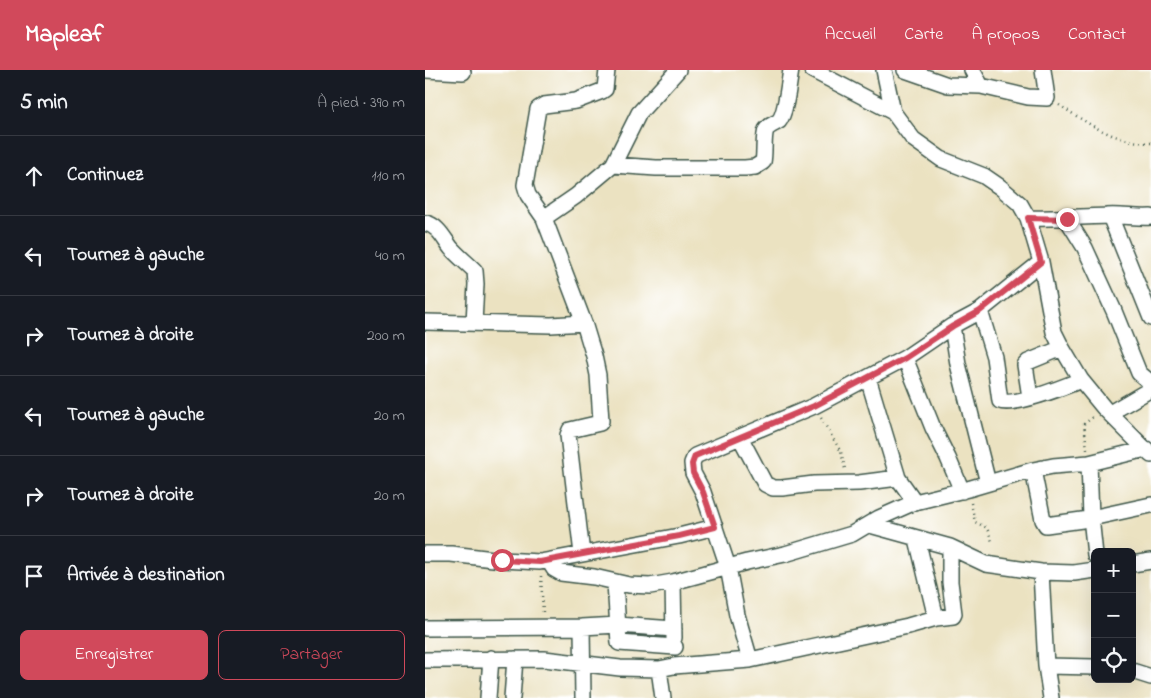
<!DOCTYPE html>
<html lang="fr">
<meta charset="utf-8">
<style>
body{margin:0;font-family:"Indie Flower",sans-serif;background:#242831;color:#f1f3f6}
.controls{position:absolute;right:15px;bottom:15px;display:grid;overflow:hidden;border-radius:8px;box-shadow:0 5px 20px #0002}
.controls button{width:45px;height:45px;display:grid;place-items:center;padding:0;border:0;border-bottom:1px solid #363941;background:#171b24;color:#f1f3f6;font:25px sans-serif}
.stop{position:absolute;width:15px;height:15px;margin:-11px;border:4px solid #d1495b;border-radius:50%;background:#fff}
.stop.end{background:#d1495b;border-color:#fff;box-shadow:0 1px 5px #0008}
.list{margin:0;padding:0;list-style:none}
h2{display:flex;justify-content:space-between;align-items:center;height:65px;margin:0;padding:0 20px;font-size:21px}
h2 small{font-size:16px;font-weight:400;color:#9ea1a6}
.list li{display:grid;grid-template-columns:32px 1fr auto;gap:15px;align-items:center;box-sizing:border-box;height:80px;padding:0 20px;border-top:1px solid #363941}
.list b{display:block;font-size:19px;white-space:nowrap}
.list em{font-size:16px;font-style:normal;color:#9ea1a6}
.actions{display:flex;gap:10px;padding:15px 20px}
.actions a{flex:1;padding:11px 0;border:1px solid #d1495b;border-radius:8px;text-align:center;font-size:18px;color:#d1495b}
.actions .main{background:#d1495b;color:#fff}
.icon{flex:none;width:28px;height:28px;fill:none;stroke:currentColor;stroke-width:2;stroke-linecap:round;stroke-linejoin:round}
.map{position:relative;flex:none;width:726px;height:628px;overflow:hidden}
header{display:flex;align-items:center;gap:30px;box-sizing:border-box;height:70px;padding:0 25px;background:#d1495b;color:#fff}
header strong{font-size:24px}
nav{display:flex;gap:28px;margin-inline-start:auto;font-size:18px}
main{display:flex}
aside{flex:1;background:#171b24}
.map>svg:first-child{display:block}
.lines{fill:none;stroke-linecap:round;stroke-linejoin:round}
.minor-casing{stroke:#3e5649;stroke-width:18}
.path{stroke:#3e5649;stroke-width:2.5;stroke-dasharray:1 4;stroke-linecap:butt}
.minor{stroke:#fff;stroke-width:15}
.route{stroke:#d1495b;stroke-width:6}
</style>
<header>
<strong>Mapleaf</strong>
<nav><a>Accueil</a><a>Carte</a><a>À propos</a><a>Contact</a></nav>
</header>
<main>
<aside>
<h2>5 min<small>À pied · 390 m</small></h2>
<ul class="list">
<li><svg class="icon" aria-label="ahead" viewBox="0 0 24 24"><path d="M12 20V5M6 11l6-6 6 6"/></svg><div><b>Continuez</b></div><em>110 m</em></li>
<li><svg class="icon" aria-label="left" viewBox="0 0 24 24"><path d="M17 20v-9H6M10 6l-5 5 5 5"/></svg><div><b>Tournez à gauche</b></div><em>40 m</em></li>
<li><svg class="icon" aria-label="right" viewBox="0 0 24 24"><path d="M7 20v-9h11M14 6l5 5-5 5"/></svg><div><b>Tournez à droite</b></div><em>200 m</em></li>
<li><svg class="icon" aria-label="left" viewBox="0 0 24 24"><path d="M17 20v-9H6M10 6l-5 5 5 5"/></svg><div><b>Tournez à gauche</b></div><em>20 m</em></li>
<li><svg class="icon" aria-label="right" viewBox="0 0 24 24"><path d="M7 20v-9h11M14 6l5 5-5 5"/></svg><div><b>Tournez à droite</b></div><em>20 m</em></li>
<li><svg class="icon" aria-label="arrive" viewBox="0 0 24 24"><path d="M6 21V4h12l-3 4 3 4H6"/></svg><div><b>Arrivée à destination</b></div></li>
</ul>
<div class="actions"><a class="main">Enregistrer</a><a>Partager</a></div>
</aside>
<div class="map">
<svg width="726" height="628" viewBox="0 0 726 628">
<rect width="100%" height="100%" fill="#fff"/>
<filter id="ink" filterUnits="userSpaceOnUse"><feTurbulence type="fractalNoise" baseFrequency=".02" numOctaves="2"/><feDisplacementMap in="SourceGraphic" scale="10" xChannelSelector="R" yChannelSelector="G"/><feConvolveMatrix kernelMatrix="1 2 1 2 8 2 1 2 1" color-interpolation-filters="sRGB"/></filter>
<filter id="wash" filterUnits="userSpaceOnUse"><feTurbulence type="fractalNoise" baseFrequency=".0096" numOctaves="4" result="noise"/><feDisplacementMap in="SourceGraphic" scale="20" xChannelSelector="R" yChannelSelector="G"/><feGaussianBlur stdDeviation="1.12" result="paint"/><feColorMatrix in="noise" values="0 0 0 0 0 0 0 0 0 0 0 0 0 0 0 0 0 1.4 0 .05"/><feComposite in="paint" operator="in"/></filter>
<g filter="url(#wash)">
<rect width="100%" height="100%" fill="#ebe2c1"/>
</g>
<g filter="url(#ink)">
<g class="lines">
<defs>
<path id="minor" d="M1 0 38 2
M387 0 468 42
M459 0 468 42 488 69 516 89 559 106 575 117 595 134 603 148 616 192 629 262 637 278 656 310 679 338 726 385
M480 0 523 15 556 16 603 27 622 28 618 0
M547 0 556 16
M188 95 231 98H320L330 97 338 92C340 83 338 67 341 60 344 55 350 54 354 51 361 43 364 11 366 0
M685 146 726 248
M119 148 151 126 188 95 214 43 253 0
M603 148C630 149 656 147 682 146 697 145 711 148 726 147
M642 149 660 178 689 241 714 303 726 313
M0 153C13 155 19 169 26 178 33 186 42 193 50 201L51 214 49 253
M555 241 569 287 575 331C589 337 641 316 656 310
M0 252 126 255 159 253
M527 256 533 294 563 413
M480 288 508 358 523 388 537 421
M443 308 473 408 490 432
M605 327 600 295 603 292 637 278
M685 343 726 319
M315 367 340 414 348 418H357L389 414 434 413 473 408
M664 393 666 447 670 485
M608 400 618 450 621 455 657 450 726 435
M445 455 525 477 561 494 616 502 649 503 670 500
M492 469 511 548
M0 484H26L77 490 115 492 254 466 290 457
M157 484 143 365 145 360 175 353 176 351 173 305 169 286 159 253 119 148 103 125 100 115 113 39 119 35 151 31 177 21 180 19 182 0
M124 491 129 499 136 503 169 507 204 515 225 516 248 512 322 492 360 484 427 464 454 448 490 432 543 419 608 400 628 396 664 393 721 379
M707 494 726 491
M616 502 621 596 626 628
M248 512 249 568
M190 513 194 573 250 577
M157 557 158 628
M0 558 157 557 193 555 249 559
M0 590 119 589 195 598 234 599 249 596 325 590 483 556 511 548 528 546 529 544 525 512V477
M325 590 312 545 303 497 278 422 268 403 267 393 270 386 389 336 480 288 527 256 555 241 616 192
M621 596 670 597
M234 599 238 628
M707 601 726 607
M63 628 66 588
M87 628 90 589"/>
</defs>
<use href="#minor" class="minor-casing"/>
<path class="path" d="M634 35C664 54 689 72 726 73
M396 348 416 382 420 399
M662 379 659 354 668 347
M546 433 550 452 562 458 568 474
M116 506 118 543"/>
<use href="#minor" class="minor"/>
</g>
</g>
<g class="lines" filter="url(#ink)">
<path class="route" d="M77 490 115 492 254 466 290 457 278 422 268 403 267 394 270 386 389 336 480 288 528 256 555 241 616 192 603 148 642 149"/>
</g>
</svg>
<div class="controls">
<button>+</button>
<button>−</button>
<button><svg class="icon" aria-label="locate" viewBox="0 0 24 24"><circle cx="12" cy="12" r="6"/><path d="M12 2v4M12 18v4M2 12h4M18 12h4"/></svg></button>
</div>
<div class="stop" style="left:77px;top:490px"></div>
<div class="stop end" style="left:642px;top:149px"></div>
</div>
</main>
